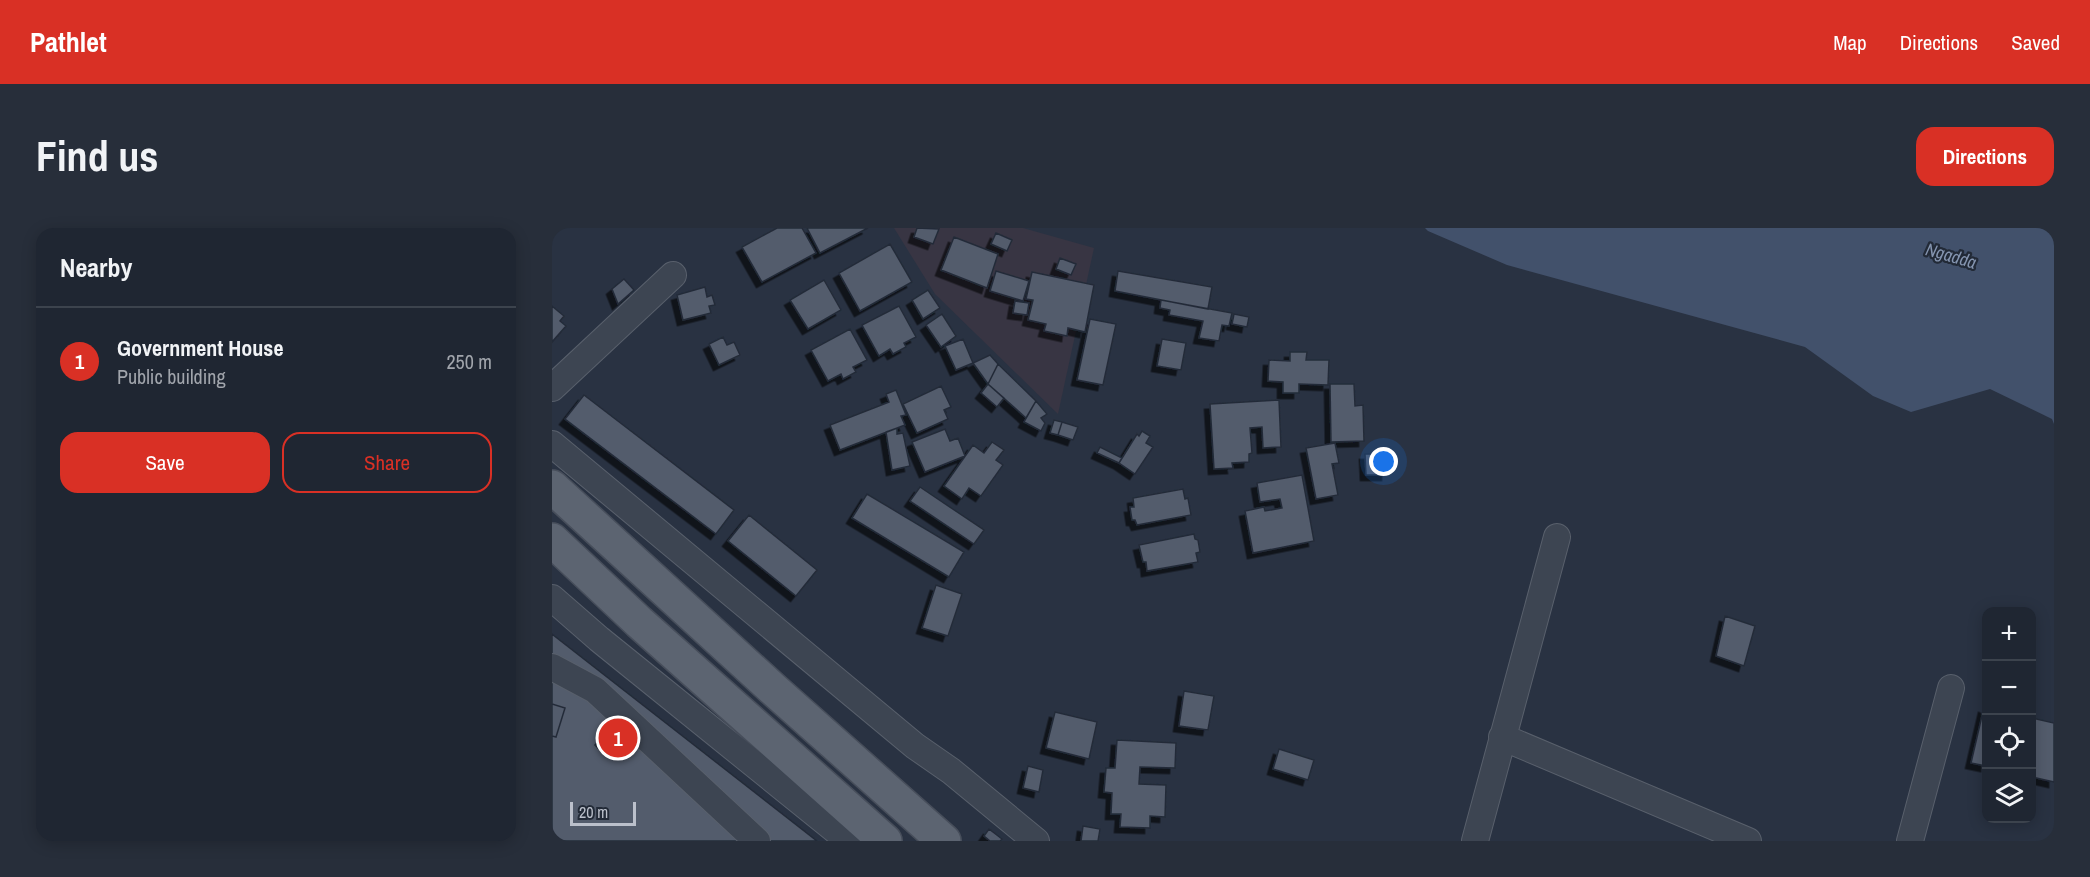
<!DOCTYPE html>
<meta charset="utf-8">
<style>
body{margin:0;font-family:"Archivo Narrow",sans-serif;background:#272e3a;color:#f1f3f6}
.controls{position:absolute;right:18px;bottom:18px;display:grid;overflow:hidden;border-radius:12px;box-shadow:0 3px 15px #0003}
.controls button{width:54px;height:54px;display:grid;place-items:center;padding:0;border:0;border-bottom:2px solid #3c434d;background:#1f2632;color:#f1f3f6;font:30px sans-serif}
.scale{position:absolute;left:18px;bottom:15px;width:66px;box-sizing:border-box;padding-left:6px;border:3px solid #bbc0cb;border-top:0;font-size:16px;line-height:21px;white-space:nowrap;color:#bbc0cb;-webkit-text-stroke:4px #222a37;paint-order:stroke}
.you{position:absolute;left:832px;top:234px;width:21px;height:21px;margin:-15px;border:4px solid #fff;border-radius:50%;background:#1a73e8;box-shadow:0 0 0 9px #1a73e833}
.badge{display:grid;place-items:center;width:39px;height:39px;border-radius:50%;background:#d93025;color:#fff;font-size:20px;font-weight:700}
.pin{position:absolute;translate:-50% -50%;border:3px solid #fff;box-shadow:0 2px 6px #0006}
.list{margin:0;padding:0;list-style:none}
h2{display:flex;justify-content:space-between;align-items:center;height:78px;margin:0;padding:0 24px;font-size:26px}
h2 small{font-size:20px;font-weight:400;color:#a1a5ac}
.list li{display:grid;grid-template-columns:39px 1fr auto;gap:18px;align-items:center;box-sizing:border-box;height:108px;padding:0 24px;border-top:2px solid #3c434d}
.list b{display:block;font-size:22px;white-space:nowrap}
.list p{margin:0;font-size:20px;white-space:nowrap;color:#a1a5ac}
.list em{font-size:20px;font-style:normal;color:#a1a5ac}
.actions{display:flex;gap:12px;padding:18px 24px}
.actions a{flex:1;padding:14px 0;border:2px solid #d93025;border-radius:18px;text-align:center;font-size:21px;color:#d93025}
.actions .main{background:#d93025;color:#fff}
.icon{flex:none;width:33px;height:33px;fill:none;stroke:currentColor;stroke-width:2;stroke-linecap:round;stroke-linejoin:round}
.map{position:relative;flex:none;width:1502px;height:613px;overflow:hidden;border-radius:18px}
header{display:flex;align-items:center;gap:36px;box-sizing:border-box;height:84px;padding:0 30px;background:#d93025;color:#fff}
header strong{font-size:28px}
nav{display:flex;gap:33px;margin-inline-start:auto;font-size:21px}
.intro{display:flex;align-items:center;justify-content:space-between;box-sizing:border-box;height:144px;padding:0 36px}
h1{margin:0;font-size:42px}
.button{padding:15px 27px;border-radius:18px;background:#d93025;color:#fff;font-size:21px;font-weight:700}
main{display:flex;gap:36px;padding:0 36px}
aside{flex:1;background:#1f2632;border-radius:18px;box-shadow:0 3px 15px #0003}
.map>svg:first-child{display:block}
.medical{fill:#383543}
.water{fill:#42516b}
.building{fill:#535b6c;stroke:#242c39;stroke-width:1.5;filter:url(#shadow)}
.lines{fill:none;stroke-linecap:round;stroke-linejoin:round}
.minor-casing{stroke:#59606c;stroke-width:28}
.major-casing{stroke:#474e5b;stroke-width:36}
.minor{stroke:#3d4552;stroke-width:26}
.major{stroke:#5c6471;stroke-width:33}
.labels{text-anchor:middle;stroke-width:4.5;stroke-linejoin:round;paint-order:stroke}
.water-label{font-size:18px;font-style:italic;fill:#8595b0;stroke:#222a37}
</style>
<header>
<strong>Pathlet</strong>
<nav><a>Map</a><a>Directions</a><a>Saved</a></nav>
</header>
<div class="intro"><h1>Find us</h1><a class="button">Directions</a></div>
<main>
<aside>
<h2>Nearby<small></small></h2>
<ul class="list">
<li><span class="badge">1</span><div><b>Government House</b><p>Public building</p></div><em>250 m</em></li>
</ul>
<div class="actions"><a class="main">Save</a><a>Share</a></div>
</aside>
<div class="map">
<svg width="1502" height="613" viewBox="0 0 1502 613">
<defs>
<filter id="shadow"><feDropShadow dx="-5.5" dy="5.5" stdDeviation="0" flood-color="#0009"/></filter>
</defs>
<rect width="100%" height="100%" fill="#293242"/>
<path class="medical" d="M342 0H471L542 20 506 186 383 66Z"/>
<path class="water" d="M873 0H1502V196L1500 191 1438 161 1359 184 1321 168 1253 119 955 37 876 3Z"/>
<path class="building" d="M225 0H250L264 25 210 54 190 19Z
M255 0H316L268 25Z
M365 0 387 1 381 16 362 9Z
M444 5 460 12 455 23 439 16Z
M402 9 446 26 435 60 389 42Z
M338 16 360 54 308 83 287 45Z
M508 30 524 36 519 47 504 41Z
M444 43 477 53 471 73 438 63Z
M566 43 660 59 656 81 563 63Z
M480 44 542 57 533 104 516 100 515 108 492 103 494 96 476 92 481 72 474 71Z
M72 51 82 62 66 76 60 61Z
M272 52 289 82 256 101 238 72Z
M153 59 155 69 160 67 163 77 157 78 159 85 131 92 125 67Z
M376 62 388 80 371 91 360 72Z
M609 72 680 85 677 98 670 97 667 113 647 110 651 93 617 87 618 82 608 80Z
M463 73 477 75 475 87 461 85Z
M0 78 12 88 8 93 14 98 0 114Z
M347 78 364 109 352 115 354 119 341 126 338 121 327 128 310 97Z
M390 86 404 108 389 119 374 97Z
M682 86 697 89 695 99 680 96Z
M538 91 564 96 551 157 525 152Z
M298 101 315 132 301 139 304 144 291 151 289 146 276 153 259 122Z
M171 109 175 117 182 114 188 127 167 137 157 116Z
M411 111 421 135 404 142 393 118Z
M610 111 634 115 629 142 605 138Z
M738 124H755L754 132H777L776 157 747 156V165H731V154L716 153 717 132 738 133Z
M438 127 446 136 436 156 421 135Z
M446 136 484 173 474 190 436 156Z
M436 156 452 170 445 179 429 165Z
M778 156H802L803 178 811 177 812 213 779 214Z
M389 158 399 179 392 182 396 191 365 205 351 176Z
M344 162 354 187 349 188 353 197 288 222 278 197 337 174 334 166Z
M32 167 182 282 164 306 13 191Z
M727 172 729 219 711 220 710 199 698 200 700 225 697 226V234L680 235 681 240 662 241 658 176Z
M484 173 495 186 489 190 493 195 489 203 472 194Z
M502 192 510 194 506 207 498 205Z
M510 194 526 199 521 212 506 207Z
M345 200V206L351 205 358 238 340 242 334 204Z
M393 201 398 213 406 210 413 228 373 244 360 214Z
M590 203 598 208 594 215 601 219 583 246 567 235 585 206 587 208Z
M440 214 452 222 444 232 451 237 429 268 417 260 410 271 392 258 421 217 432 225Z
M783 215 787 235 780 236 786 267 764 271 754 220Z
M548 219 570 230 567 235 545 225Z
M813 226H835V247H814Z
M750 247 762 313 701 325 693 283 712 279 713 283 730 280 728 271 708 274 705 255Z
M368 259 432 302 422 316 358 273Z
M631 261 633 271 636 270 639 287 585 297 583 292H580L578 279H582L581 270Z
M315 266 412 324 397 349 300 290Z
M197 287 265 342 244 368 176 313Z
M642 306 643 311 646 312 648 324 644 325 646 334 595 343 594 334H591L587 317Z
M384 357 410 366 396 408 370 400Z
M1173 388 1203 398 1192 438 1164 428Z
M0 406 265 613H0Z
M632 463 662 468 656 502 627 498Z
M0 476 13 480 4 509 0 508Z
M1432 479 1434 480V538L1419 535Z
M503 484 545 494 537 531 494 520Z
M1480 490 1502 495V554L1480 549Z
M51 509 60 518 53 527 43 517Z
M565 512 624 515 623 540 588 539 587 556 614 557 613 589 598 588V600L568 599 569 586H559L560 565 552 564 554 540H563Z
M727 521 762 532 756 552 721 541Z
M476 538 491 542 487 564 471 560Z
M531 598 548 601 546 613H529Z
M437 601 450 611 448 613H438L432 608Z"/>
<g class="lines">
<defs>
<path id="minor" d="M0 160 121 47
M0 216 363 518 399 543 484 613
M0 370 47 411 297 613
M0 439 43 462 205 613
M950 509 1196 613
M923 613 1005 309
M1358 613 1399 460"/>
<path id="major" d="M0 259 221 461 392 613
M0 312 87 394 333 613"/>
</defs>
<use href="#minor" class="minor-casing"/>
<use href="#major" class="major-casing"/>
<use href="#minor" class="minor"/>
<use href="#major" class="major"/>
</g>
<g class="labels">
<g class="water-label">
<text transform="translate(1399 28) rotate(16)" y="6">Ngadda</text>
</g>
</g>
</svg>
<div class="controls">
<button>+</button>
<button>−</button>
<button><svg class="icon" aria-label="locate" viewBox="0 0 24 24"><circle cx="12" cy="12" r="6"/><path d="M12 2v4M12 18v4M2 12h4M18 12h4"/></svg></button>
<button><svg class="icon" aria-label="layers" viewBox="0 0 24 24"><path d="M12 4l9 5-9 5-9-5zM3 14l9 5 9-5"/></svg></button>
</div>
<div class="scale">20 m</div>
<div class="you"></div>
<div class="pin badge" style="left:66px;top:510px">1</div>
</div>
</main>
